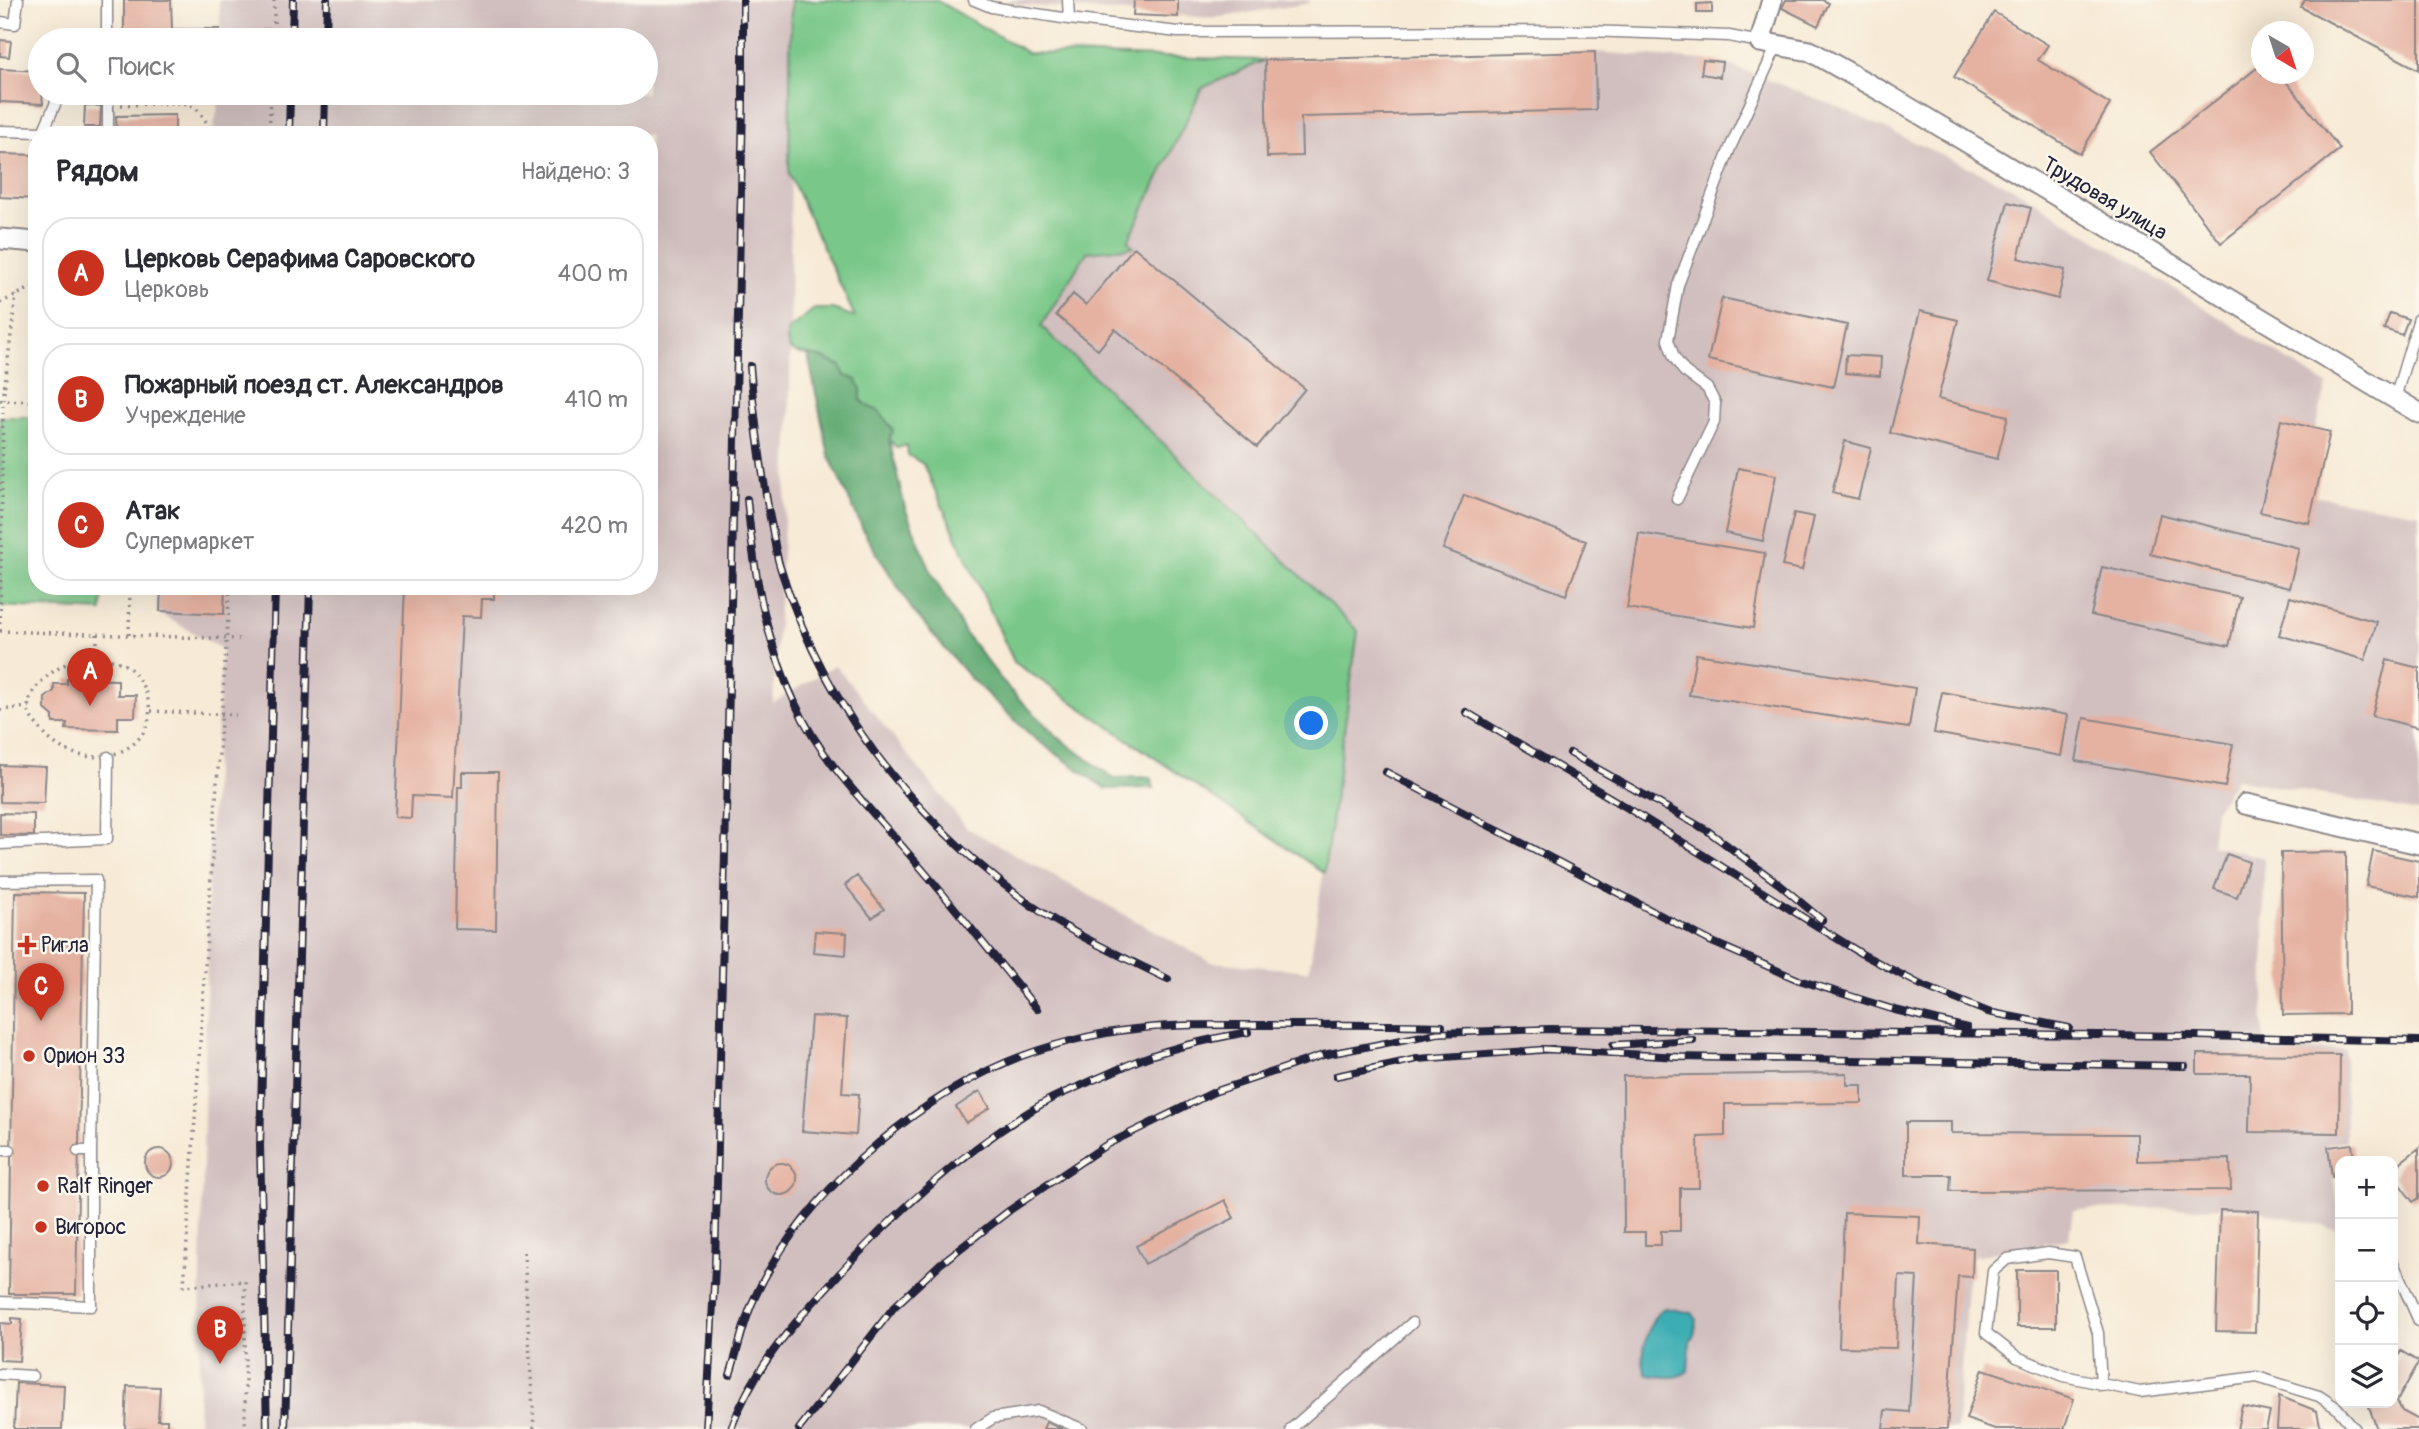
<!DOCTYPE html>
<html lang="ru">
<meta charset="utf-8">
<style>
body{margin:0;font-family:Pangolin,sans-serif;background:#f2f2f3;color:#2b2b33}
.controls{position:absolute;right:21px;bottom:21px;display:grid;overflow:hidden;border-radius:14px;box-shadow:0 7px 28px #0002}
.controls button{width:63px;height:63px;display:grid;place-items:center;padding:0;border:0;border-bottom:2px solid #e1e1e2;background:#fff;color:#2b2b33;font:35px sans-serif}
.compass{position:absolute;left:2251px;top:21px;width:63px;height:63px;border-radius:50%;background:#fff;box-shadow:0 7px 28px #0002;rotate:141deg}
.you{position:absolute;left:1312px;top:724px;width:24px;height:24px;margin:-18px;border:5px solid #fff;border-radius:50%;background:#1a73e8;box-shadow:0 0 0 10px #1a73e833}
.badge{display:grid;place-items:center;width:46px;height:46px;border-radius:50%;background:#c8321e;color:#fff;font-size:23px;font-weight:700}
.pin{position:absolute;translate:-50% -58px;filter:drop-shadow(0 2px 4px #0008)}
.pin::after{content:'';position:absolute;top:37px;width:24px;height:21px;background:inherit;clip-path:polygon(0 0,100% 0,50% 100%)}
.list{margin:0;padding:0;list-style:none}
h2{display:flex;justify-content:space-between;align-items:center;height:91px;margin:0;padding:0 28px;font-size:30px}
h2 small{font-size:23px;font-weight:400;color:#7c7c81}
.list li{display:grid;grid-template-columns:46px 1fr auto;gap:21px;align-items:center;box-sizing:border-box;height:112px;margin:0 14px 14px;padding:0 14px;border:2px solid #e1e1e2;border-radius:28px}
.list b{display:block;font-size:26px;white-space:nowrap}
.list p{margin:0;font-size:23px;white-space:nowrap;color:#7c7c81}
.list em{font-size:23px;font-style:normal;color:#7c7c81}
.icon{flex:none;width:38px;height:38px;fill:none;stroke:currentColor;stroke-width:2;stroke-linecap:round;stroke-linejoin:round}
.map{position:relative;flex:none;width:2419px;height:1429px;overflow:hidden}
.search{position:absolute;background:#fff;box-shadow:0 7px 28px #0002;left:28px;top:28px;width:630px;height:77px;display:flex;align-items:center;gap:18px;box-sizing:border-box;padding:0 24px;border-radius:38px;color:#7c7c81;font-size:26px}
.panel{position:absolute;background:#fff;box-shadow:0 7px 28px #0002;left:28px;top:126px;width:630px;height:469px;border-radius:28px}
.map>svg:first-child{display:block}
.industrial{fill:#d1bfbf}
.green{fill:#7ac889;stroke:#4e7562;stroke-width:2}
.forest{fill:#63ac75;stroke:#426758;stroke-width:2}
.water{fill:#3badb3;stroke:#2e6877;stroke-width:2}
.building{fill:#e5b1a0}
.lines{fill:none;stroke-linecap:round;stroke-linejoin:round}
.service-casing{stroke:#8c8688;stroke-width:13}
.minor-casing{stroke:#8c8688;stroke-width:23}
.path{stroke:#8c8688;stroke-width:3.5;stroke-dasharray:2 5;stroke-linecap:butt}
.service{stroke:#fff;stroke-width:10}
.minor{stroke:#fff;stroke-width:19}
.rail-casing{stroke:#22223b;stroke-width:8}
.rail{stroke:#fbf7ec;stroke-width:5;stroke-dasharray:16;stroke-linecap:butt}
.poi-dot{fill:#c8321e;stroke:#fbf7ec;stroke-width:2.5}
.labels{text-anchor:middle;stroke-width:5;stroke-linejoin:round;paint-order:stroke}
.street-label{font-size:21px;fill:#22223b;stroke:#fbf7ec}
.poi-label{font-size:21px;fill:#22223b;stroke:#fbf7ec;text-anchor:start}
</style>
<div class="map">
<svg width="2419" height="1429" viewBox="0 0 2419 1429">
<rect width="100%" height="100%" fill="#fbf7ec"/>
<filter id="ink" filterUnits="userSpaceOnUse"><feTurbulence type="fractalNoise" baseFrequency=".0143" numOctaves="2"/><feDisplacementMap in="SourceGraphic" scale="14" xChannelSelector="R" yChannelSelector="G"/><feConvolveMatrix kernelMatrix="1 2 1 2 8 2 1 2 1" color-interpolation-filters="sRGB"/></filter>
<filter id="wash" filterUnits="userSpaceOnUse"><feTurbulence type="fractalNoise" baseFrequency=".00686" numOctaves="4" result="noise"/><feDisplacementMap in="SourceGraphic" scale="28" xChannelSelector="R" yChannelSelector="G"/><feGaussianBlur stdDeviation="1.57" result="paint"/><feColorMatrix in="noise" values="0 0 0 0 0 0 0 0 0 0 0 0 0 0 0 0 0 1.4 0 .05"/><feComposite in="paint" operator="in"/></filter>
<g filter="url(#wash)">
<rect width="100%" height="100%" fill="#f7ead6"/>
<path class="industrial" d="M219 0H791L790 424 773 703 835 665 967 828 1211 962 1309 971 1358 631 1041 326 1087 252 1133 246 1128 242 1202 88 1265 60 1595 52 1703 60 1722 62 1843 109 2015 189 2327 385 2298 493 2419 514V812L2236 779 2215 810 2211 845 2264 858V1051L2345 1050 2346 1141 2327 1144 2340 1215V1230L2242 1207 2073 1210 2069 1239 1969 1257 1957 1429H198L209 850 222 649 157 612V586H649V135H212L221 93H646V40H221Z
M1005 0H1310V3L1214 18 1020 5Z"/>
<path class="green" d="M791 0H936L1028 53 1265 60 1202 88 1128 241 1134 247 1087 252 1041 326 1358 631 1324 873 1014 662 923 464 908 455 907 445 897 448 889 440 879 411 869 407 861 400V389L845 376 841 366C834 363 827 359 820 357 800 351 783 360 788 330L814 309H833L855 317 789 174Z
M0 417H37V586H103L102 611 0 606Z"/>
<path class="forest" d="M808 355 821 357 841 366 845 376 856 379 861 389V400L869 407 879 411 893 430 889 440 905 508 931 572 965 633 1008 688 1058 737 1113 778 1150 777 1154 788 1106 789 1034 738 970 678 913 611 866 536 829 456Z"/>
<path class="water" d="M1665 1308 1692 1313 1697 1320 1694 1335 1690 1342 1688 1371C1676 1381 1662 1376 1647 1375 1637 1362 1649 1313 1665 1308Z"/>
<g id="blocks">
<path class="building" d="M124 0H171L172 29H220V40H172V33L124 34Z
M1134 0H1178V17L1133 15Z
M1786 0H1822L1829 3 1818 26 1782 8Z
M2305 0H2419V70L2301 7Z
M1712 3V13H1697V4Z
M1994 12 2048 45 2038 60 2110 104 2080 154 1954 77Z
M263 29 283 30V40H263Z
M0 40 11 41 9 57 0 56Z
M1595 52 1596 110 1301 117 1302 156 1267 157 1265 60Z
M1703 60 1722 62 1720 77 1701 74Z
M2262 64V74H2280L2340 149 2221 243 2150 152Z
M0 69 40 71 43 104 0 102Z
M85 105 101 106 100 127H84Z
M175 115V135H117L116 116Z
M0 154 37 155V199L0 197Z
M2008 202 2031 208 2018 258 2065 270 2058 299 1987 281Z
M1134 247 1305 389 1257 447 1115 329 1098 350 1056 315 1073 294 1086 305Z
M1722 298 1847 325 1833 387 1708 360Z
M1920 311 1958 320 1938 399 2008 416 1997 459 1890 433Z
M2390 313 2408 319 2402 335 2384 329Z
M1846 355 1881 357 1880 376 1845 373Z
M2281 420 2330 432 2309 523 2260 512Z
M1845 441 1871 448 1858 499 1832 493Z
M1738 468 1776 475 1763 541 1725 533Z
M1464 495 1586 541 1566 595 1443 549Z
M1794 513 1814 517 1802 570 1782 566Z
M2160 514 2299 548 2289 588 2150 554Z
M1639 533 1765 553 1753 628 1627 608Z
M2102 567 2240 597 2229 646 2091 615Z
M161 586H225L224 614 160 611Z
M405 586H494V599H482L481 617 462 616 453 798 412 796 411 818 395 817Z
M2290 597 2377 622 2365 660 2279 635Z
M1696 654 1915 688 1909 728 1689 695Z
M2387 660 2419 668V728L2372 716Z
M67 679 118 680V695H136L135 717H118V730L66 729 67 723H53V716L45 709V698L54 691V684H67Z
M1942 692 2068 715 2061 756 1934 733Z
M2084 718 2233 744 2225 787 2076 761Z
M0 765 46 767 44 803 0 802Z
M462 772H498L496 930 455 929 458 787H462Z
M0 813 34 814V836L0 835Z
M2373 851 2419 861V897L2366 886Z
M2346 852 2347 1014 2283 1015 2281 853Z
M2227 854 2249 862 2237 897 2214 889Z
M857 876 884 909 872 918 845 885Z
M15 892 84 893 76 1294H9Z
M815 931 847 933 846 955 813 952Z
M811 1016 847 1018 842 1093 859 1094 856 1135 802 1131Z
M2197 1054 2340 1055 2339 1133 2249 1132 2250 1074H2197Z
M1847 1073V1085H1862V1103L1725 1104V1136L1698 1137 1699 1188H1680V1231H1661V1245H1645V1232H1624L1623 1076Z
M980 1091 990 1108 966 1123 956 1107Z
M1906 1122H1951V1133L2137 1134V1161L2230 1159 2231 1190 1950 1191 1951 1175H1906Z
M2352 1144 2354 1161H2340V1176L2332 1177 2328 1147Z
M2419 1148V1198L2413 1202 2394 1177 2401 1162Z
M145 1163a14 14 0 1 1 28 0a14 14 0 1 1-28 0Z
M765 1179a16 16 0 1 1 32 0a16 16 0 1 1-32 0Z
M1225 1200 1234 1218 1145 1264 1136 1246Z
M2220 1210 2258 1211 2255 1332 2216 1331Z
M1844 1213 1920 1216 1919 1244 1973 1248 1972 1277 1958 1276 1947 1429H1883L1885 1410 1909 1412 1917 1277 1899 1276 1896 1348 1839 1347Z
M2017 1270H2056V1327H2017Z
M12 1318 22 1319 19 1361 0 1360V1323L12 1324Z
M2401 1351 2419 1362 2397 1401 2402 1411 2419 1420V1429H2377L2369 1407 2371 1403H2393V1365Z
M1983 1369 2074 1399 2064 1429H1995L1966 1419Z
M16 1383 64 1385 62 1429H14Z
M127 1386 160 1387 158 1420H167V1429H125Z
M2279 1396 2317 1411 2320 1425 2328 1429H2277Z
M2242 1406 2270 1412 2266 1429H2237Z
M1046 1422 1063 1429H1043Z"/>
</g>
</g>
<g filter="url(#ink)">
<use href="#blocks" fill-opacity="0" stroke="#8c8688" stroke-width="2"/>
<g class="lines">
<defs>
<path id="service" d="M107 0V40
M974 0 991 7 1069 19 1178 32 1588 31 1729 36 1760 42
M1068 0 1069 19
M0 22 15 24 18 0
M108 93V135
M0 131 43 132 60 93
M2395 398 2419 318
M1677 499 1714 422 1715 403 1707 388 1684 371 1674 357 1668 340 1678 285 1730 148 1777 45
M0 844 107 839 108 757
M0 881 96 880 91 1151H78
M0 1150H10
M2393 1263 2419 1321
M0 1302 91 1306V1151
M0 1374 32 1376
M2101 1385 2098 1333 2075 1257 2048 1253 2007 1259 1993 1271 1986 1333 2017 1357 2064 1376 2140 1392 2257 1377 2319 1396 2337 1408 2355 1429
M976 1429 993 1418 1039 1411 1082 1429
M1291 1429 1412 1323"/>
<path id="minor" d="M1772 0 1760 42 1810 51 1888 95 2419 413
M0 239 37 242
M2246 804 2419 844"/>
</defs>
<use href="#service" class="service-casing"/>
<use href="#minor" class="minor-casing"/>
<path class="path" d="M274 30V0
M121 105 181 103 196 108 216 135
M269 135 271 93
M0 303 37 285
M0 400 37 401
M230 586 184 1286 245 1281V1429
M0 631 3 400 16 295
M0 631 239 639
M97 634V657
M129 635 130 586
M97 658C105 659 116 660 123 664 131 667 137 677 141 683 178 746 85 786 41 730 38 726 33 721 31 717 18 693 56 666 76 660 82 658 90 658 97 658Z
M0 710 29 707
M151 711 236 715
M524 1252 534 1429"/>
<use href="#service" class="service"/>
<use href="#minor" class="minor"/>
<defs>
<path id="rail" d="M292 40 293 0
M326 40 327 0
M289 135 290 93
M324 135 325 93
M750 366C754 417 761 467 770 518 774 535 775 553 781 570 824 704 908 813 1020 897 1065 931 1117 954 1168 979
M747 499C754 572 764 638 796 705 822 762 868 806 908 853 952 903 994 957 1037 1009
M1466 712 1626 807 1862 954 1921 985 1988 1012 2069 1028
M1570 753 1708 831 1779 884 1822 920
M1386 772 1710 941 1799 980 1895 1010 1967 1028
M1613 1045 1693 1040
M1543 1049 1679 1057 2185 1066
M1336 1076 1417 1059 1553 1049
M730 1375C738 1350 743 1323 754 1299 799 1200 908 1104 1007 1062 1044 1046 1095 1033 1135 1029 1179 1024 1223 1025 1267 1025 1325 1025 1384 1024 1442 1026
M267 1429 260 1146 275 586
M285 1429 310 586
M706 1429 715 1267 743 107V0
M731 1429C751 1373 789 1328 829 1285 893 1214 964 1149 1047 1101 1061 1093 1077 1088 1091 1081 1111 1073 1130 1063 1150 1056 1182 1045 1215 1038 1248 1032
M799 1429 894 1307 940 1264 1010 1210 1106 1145 1214 1092 1323 1055 1438 1033 1550 1029 2197 1036 2419 1041"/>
</defs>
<use href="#rail" class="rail-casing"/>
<use href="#rail" class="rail"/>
</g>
</g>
<g class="poi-dot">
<path d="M23.5 934.5h7v7h7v7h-7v7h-7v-7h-7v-7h7z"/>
<circle cx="29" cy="1056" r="7"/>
<circle cx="43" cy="1186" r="7"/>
<circle cx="41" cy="1227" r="7"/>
</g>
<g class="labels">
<g class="street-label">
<text transform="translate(2105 198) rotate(31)" y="7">Трудовая улица</text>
</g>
<g class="poi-label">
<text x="41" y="952">Ригла</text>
<text x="43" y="1063">Орион 33</text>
<text x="57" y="1193">Ralf Ringer</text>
<text x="55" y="1234">Вигорос</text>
</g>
</g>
</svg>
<div class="controls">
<button>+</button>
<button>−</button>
<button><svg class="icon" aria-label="locate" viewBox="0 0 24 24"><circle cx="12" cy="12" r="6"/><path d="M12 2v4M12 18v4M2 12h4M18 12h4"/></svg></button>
<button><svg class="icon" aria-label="layers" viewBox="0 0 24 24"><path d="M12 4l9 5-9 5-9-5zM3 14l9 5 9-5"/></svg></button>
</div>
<svg class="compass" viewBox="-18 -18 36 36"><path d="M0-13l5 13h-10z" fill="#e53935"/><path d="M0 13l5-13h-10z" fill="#7c7c81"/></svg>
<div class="you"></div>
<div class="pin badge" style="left:90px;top:706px">A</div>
<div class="pin badge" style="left:220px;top:1364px">B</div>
<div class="pin badge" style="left:41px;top:1021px">C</div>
<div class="search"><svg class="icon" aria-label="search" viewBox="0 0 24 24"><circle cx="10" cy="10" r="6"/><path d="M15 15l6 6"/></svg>Поиск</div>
<section class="panel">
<h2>Рядом<small>Найдено: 3</small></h2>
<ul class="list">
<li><span class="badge">A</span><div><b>Церковь Серафима Саровского</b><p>Церковь</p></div><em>400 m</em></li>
<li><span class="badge">B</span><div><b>Пожарный поезд ст. Александров</b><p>Учреждение</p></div><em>410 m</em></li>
<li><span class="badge">C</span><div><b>Атак</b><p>Супермаркет</p></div><em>420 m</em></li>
</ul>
</section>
</div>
